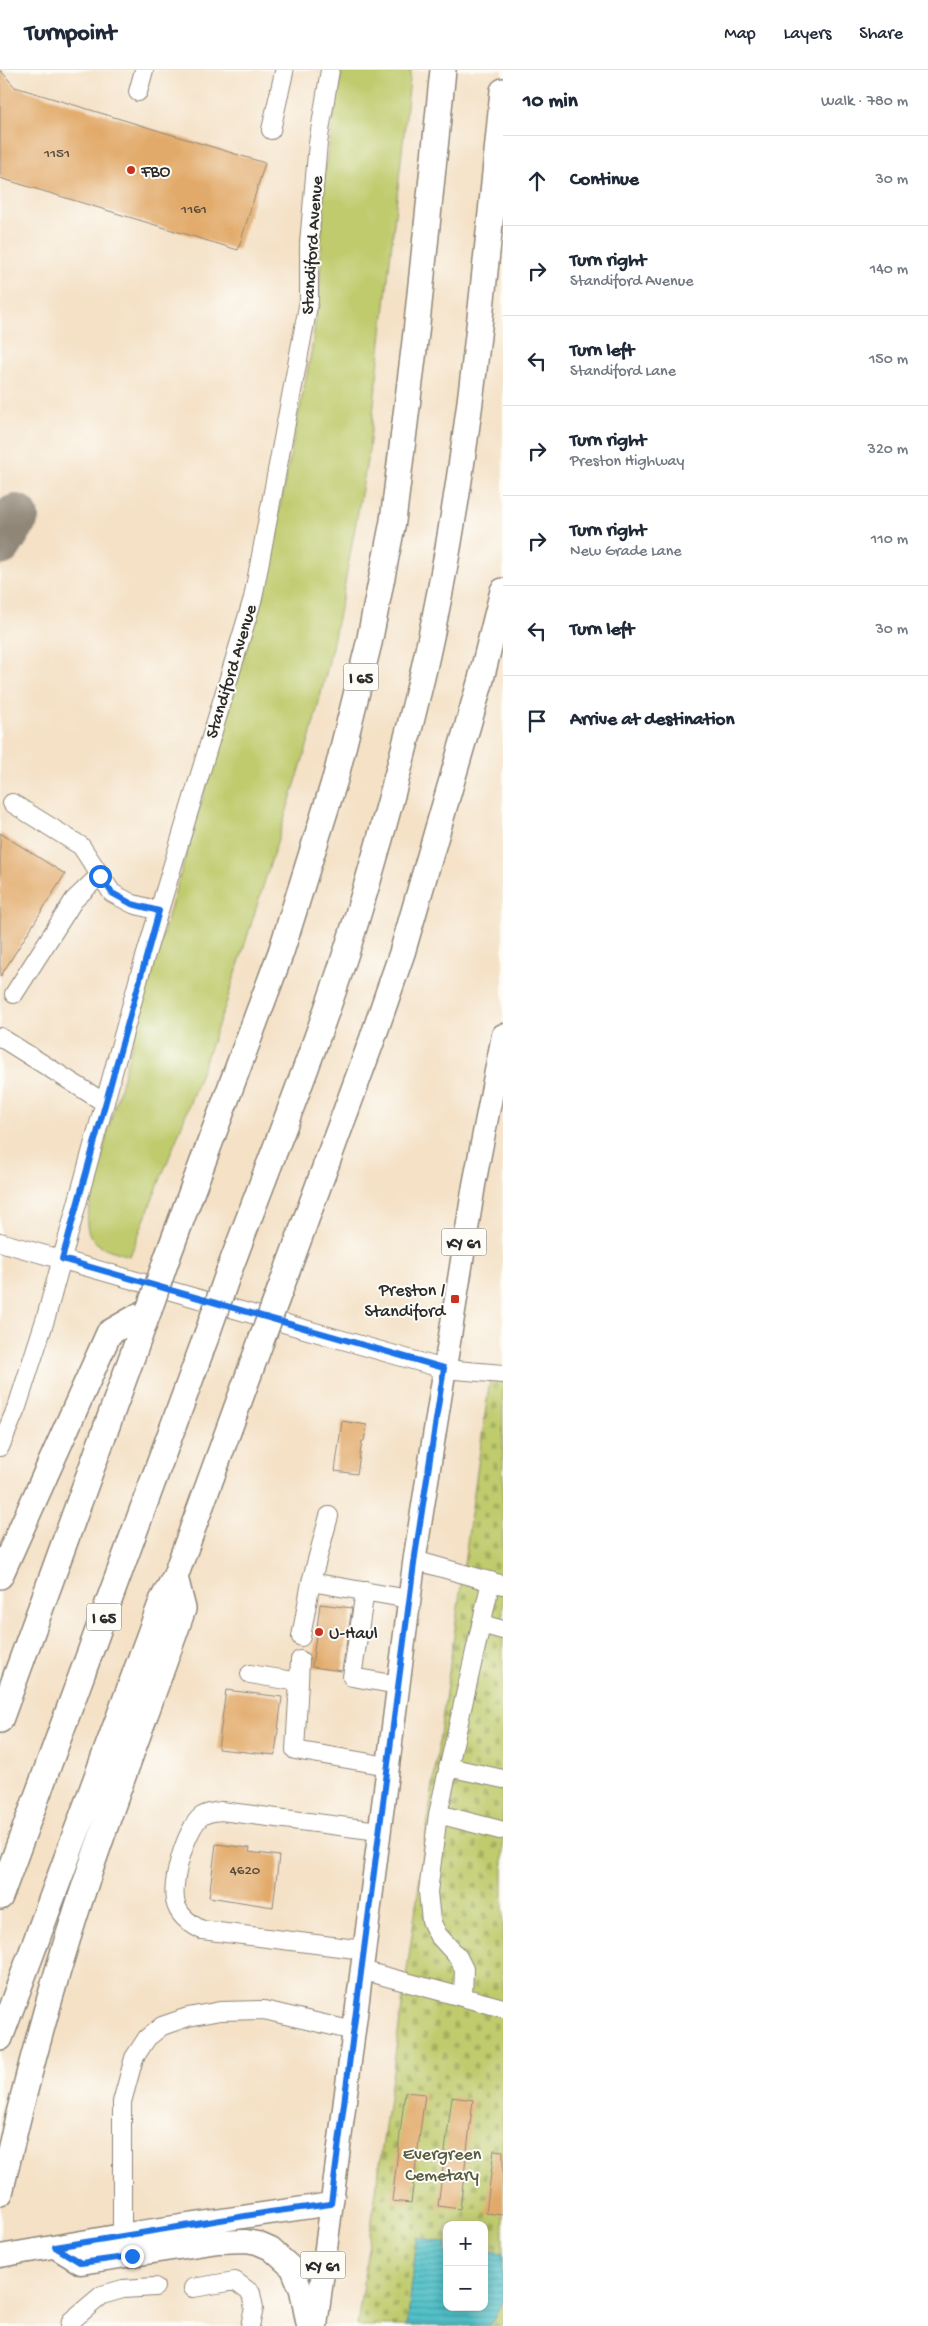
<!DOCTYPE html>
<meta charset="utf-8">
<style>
body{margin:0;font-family:"Gochi Hand",sans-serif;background:#f6f6f7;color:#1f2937}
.controls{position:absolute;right:15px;bottom:15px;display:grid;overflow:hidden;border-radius:10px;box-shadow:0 2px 12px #0003}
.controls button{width:45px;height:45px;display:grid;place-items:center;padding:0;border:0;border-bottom:1px solid #e0e1e3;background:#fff;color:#1f2937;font:25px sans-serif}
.stop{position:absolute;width:15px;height:15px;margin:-11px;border:4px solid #1a73e8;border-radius:50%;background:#fff}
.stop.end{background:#1a73e8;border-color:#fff;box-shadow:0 1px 5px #0008}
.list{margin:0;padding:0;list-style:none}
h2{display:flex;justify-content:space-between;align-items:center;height:65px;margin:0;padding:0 20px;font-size:21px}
h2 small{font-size:16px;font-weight:400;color:#747a83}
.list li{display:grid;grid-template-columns:32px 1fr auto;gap:15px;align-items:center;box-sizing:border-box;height:90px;padding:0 20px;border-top:1px solid #e0e1e3}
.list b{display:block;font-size:19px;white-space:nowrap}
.list p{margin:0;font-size:16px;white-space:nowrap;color:#747a83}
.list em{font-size:16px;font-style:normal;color:#747a83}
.icon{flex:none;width:28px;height:28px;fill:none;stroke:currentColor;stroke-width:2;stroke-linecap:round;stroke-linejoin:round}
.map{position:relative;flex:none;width:503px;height:2256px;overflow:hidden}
header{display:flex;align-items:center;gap:30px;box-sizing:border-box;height:70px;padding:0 25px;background:#fff;border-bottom:1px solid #e0e1e3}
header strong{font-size:24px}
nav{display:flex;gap:28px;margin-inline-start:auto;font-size:18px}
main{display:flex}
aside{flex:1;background:#fff}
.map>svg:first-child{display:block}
.grass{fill:#bfcb6d;stroke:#757b4c}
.cemetery{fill:url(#cemetery-stones);stroke:#757b4c;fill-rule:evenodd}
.water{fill:url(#water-rules);stroke:#3f767a}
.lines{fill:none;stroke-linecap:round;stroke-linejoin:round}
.taxiway{stroke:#908678;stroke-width:46}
.building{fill:#e2aa6b}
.minor-casing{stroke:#908678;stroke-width:20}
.major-casing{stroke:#908678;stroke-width:25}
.highway-casing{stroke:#908678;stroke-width:28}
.minor{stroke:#fff;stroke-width:18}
.major{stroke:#fff;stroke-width:22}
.highway{stroke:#fff;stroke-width:25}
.highway-bridge-casing{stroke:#908678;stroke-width:28;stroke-linecap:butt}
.highway-bridge{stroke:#fff;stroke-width:25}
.route{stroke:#1a73e8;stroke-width:6}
.poi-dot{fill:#c8321e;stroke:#fdfcf7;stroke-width:2}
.labels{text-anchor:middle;stroke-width:4;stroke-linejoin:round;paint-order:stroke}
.number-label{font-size:15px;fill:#594b3b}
.shield{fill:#fdfcf7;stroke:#6a6a68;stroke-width:1}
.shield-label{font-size:16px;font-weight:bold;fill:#2b2b2b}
.poi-label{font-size:18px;fill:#2b2b2b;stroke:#fdfcf7;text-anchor:start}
.street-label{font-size:18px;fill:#2b2b2b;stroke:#fdfcf7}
.park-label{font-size:18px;fill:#575b3f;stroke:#fdfcf7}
</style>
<header>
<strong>Turnpoint</strong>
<nav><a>Map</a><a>Layers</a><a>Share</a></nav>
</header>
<main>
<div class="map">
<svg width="503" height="2256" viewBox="0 0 503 2256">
<defs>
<pattern id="cemetery-stones" width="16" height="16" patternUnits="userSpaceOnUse" patternTransform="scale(1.25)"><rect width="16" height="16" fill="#bfcb6d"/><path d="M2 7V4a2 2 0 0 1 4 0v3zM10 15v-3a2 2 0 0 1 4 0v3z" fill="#a4ae5f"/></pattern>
<pattern id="water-rules" width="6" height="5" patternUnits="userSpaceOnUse" patternTransform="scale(1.25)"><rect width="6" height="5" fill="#53c1c9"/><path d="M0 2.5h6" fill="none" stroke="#459da3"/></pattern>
</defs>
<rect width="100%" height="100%" fill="#fdfcf7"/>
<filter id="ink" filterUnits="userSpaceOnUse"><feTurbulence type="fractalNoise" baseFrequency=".02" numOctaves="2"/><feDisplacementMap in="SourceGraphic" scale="10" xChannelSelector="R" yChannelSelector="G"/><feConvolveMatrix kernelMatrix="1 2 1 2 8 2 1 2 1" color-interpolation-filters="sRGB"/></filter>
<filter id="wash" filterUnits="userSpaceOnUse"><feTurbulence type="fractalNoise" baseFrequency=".0096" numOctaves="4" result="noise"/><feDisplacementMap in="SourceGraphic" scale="20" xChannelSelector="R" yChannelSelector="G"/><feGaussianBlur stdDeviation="1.12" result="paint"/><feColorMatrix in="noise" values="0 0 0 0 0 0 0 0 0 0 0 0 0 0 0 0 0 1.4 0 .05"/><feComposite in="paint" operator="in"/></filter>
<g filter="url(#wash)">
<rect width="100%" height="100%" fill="#f4e1c6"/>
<path class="grass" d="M342 0H411L369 380 343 524 328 596 310 667 227 931 180 1060 130 1186C110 1180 85 1176 87 1149L108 1061 152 901 231 632 269 491 312 278 320 210 324 104Z"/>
<path class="cemetery" d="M491 1302 503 1303V2256H357ZM447 2155H484V2237H447Z"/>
<path class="water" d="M417 2167 447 2173V2237H484V2180L503 2183V2231L490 2256H407Z"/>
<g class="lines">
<path class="taxiway" d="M0 473 16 447"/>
</g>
<g id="blocks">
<path class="building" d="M0 0 15 17 265 93 238 180 0 108Z
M0 763 65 804 0 907Z
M342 1351 367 1355 364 1371H362L357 1404 335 1401Z
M320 1534 352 1538 342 1601 312 1597Z
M226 1620 282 1627 275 1685 218 1679Z
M216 1774 250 1778 249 1782 279 1786 273 1837 209 1827Z
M405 2022 425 2024 411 2133 392 2131Z
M452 2027 473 2030 460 2139 438 2136Z
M494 2080 503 2081V2145L486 2143Z"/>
</g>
</g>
<g filter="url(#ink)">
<use href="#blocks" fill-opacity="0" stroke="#908678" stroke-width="1"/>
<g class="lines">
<defs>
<path id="minor" d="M138 22 144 0
M271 60 284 2
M12 733 81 776 112 823 133 834 159 841
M14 924 74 830 100 805
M0 967 105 1033
M0 1172 444 1299 503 1304
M0 1377 17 1337 46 1247 140 904 253 528 309 231V173L318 73 330 0
M414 1490 503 1515
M311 1512 329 1446
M365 1521 352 1607 398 1615
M481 1554 503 1560
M301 1567 311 1512 409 1529
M250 1604 299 1612 295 1680 388 1696
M299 1612 300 1590
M448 1697 503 1709
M438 1744 500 1760
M364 1880 202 1860C192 1855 181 1847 177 1837 168 1818 186 1757 202 1746 208 1742 215 1742 221 1741L379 1761
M361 1900 503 1938
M463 1927 464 1899 458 1887 438 1865 431 1851 428 1822 438 1744 491 1511
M122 2165V2032L134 1988 147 1968 162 1956 188 1947 220 1941 264 1940 354 1961
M193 2218 235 2211 251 2223 254 2238 250 2256
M70 2256 71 2251 102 2225 123 2219 155 2217"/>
<path id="major" d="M55 2177 81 2193 218 2172 246 2171 257 2173 271 2179 292 2198 301 2220 308 2256
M0 2186 134 2163 331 2134
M316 2256 415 1486 474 1115 503 965"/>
<path id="highway" d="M167 1188 281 882 336 706 369 573 393 451 416 263 443 0
M229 1201C272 1085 320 969 356 851 381 769 403 686 423 603 467 411 484 216 503 21
M280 1220 372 970 402 883 480 613 503 521
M0 1506 109 1263 149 1240
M0 1650 149 1240
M0 1827 206 1267
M0 1968 162 1531 175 1507 261 1271
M0 2123C22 2027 47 1932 77 1839 110 1738 148 1639 183 1539L175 1507"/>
</defs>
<use href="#minor" class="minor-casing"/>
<use href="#major" class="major-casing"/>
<use href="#highway" class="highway-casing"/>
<use href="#minor" class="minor"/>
<use href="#major" class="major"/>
<use href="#highway" class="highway"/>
<defs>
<path id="highway-bridge" d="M149 1240 167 1188
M206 1267 229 1201
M261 1271 280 1220"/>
</defs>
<use href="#highway-bridge" class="highway-bridge-casing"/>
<use href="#highway-bridge" class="highway-bridge"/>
</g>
</g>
<g class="lines" filter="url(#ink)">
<path class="route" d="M100 806 112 823 132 834 159 841 62 1189 444 1298 415 1486 331 2134 270 2142 55 2177 81 2193 132 2186"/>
</g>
<g class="poi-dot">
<circle cx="131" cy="100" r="5"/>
<rect x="450" y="1224" width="10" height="10" rx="2.5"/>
<circle cx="319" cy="1562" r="5"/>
</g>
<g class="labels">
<g class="number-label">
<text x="57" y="87">1151</text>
<text x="194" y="143">1161</text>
<text x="245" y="1804">4620</text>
</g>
<g class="shield">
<rect x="343.5" y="593.5" width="35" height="27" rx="4"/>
<rect x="441.5" y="1158.5" width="45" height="27" rx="4"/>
<rect x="86.5" y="1533.5" width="35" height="27" rx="4"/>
<rect x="300.5" y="2181.5" width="45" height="27" rx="4"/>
</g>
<g class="shield-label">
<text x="361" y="613">I 65</text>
<text x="464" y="1178">KY 61</text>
<text x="104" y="1553">I 65</text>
<text x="323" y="2201">KY 61</text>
</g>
<g class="poi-label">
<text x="141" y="106">FBO</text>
<text x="445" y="1225" text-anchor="end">Preston /<tspan x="445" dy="21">Standiford</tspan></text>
<text x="329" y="1568">U-Haul</text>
</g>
<g class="street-label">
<text transform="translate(311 175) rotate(-86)" y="6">Standiford Avenue</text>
<text transform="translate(230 601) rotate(-73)" y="6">Standiford Avenue</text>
</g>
<g class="park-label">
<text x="442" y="2089">Evergreen<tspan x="442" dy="21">Cemetary</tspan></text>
</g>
</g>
</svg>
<div class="controls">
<button>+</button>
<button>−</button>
</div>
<div class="stop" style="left:100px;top:806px"></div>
<div class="stop end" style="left:132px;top:2186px"></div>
</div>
<aside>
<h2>10 min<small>Walk · 780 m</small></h2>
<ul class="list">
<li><svg class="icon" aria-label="ahead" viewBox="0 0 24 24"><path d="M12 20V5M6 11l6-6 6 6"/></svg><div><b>Continue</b></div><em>30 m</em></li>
<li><svg class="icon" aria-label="right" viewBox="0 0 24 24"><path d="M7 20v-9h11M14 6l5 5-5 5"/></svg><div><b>Turn right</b><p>Standiford Avenue</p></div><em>140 m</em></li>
<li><svg class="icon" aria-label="left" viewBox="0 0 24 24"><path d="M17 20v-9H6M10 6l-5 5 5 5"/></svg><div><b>Turn left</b><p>Standiford Lane</p></div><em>150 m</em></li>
<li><svg class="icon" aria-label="right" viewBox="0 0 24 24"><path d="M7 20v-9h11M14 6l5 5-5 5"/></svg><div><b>Turn right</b><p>Preston Highway</p></div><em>320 m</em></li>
<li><svg class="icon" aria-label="right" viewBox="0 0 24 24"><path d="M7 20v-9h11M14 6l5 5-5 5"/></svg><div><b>Turn right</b><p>New Grade Lane</p></div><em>110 m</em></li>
<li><svg class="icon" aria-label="left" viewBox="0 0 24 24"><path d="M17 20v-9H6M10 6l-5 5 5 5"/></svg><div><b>Turn left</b></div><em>30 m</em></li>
<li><svg class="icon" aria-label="arrive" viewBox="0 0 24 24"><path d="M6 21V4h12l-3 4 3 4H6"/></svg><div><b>Arrive at destination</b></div></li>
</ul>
</aside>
</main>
